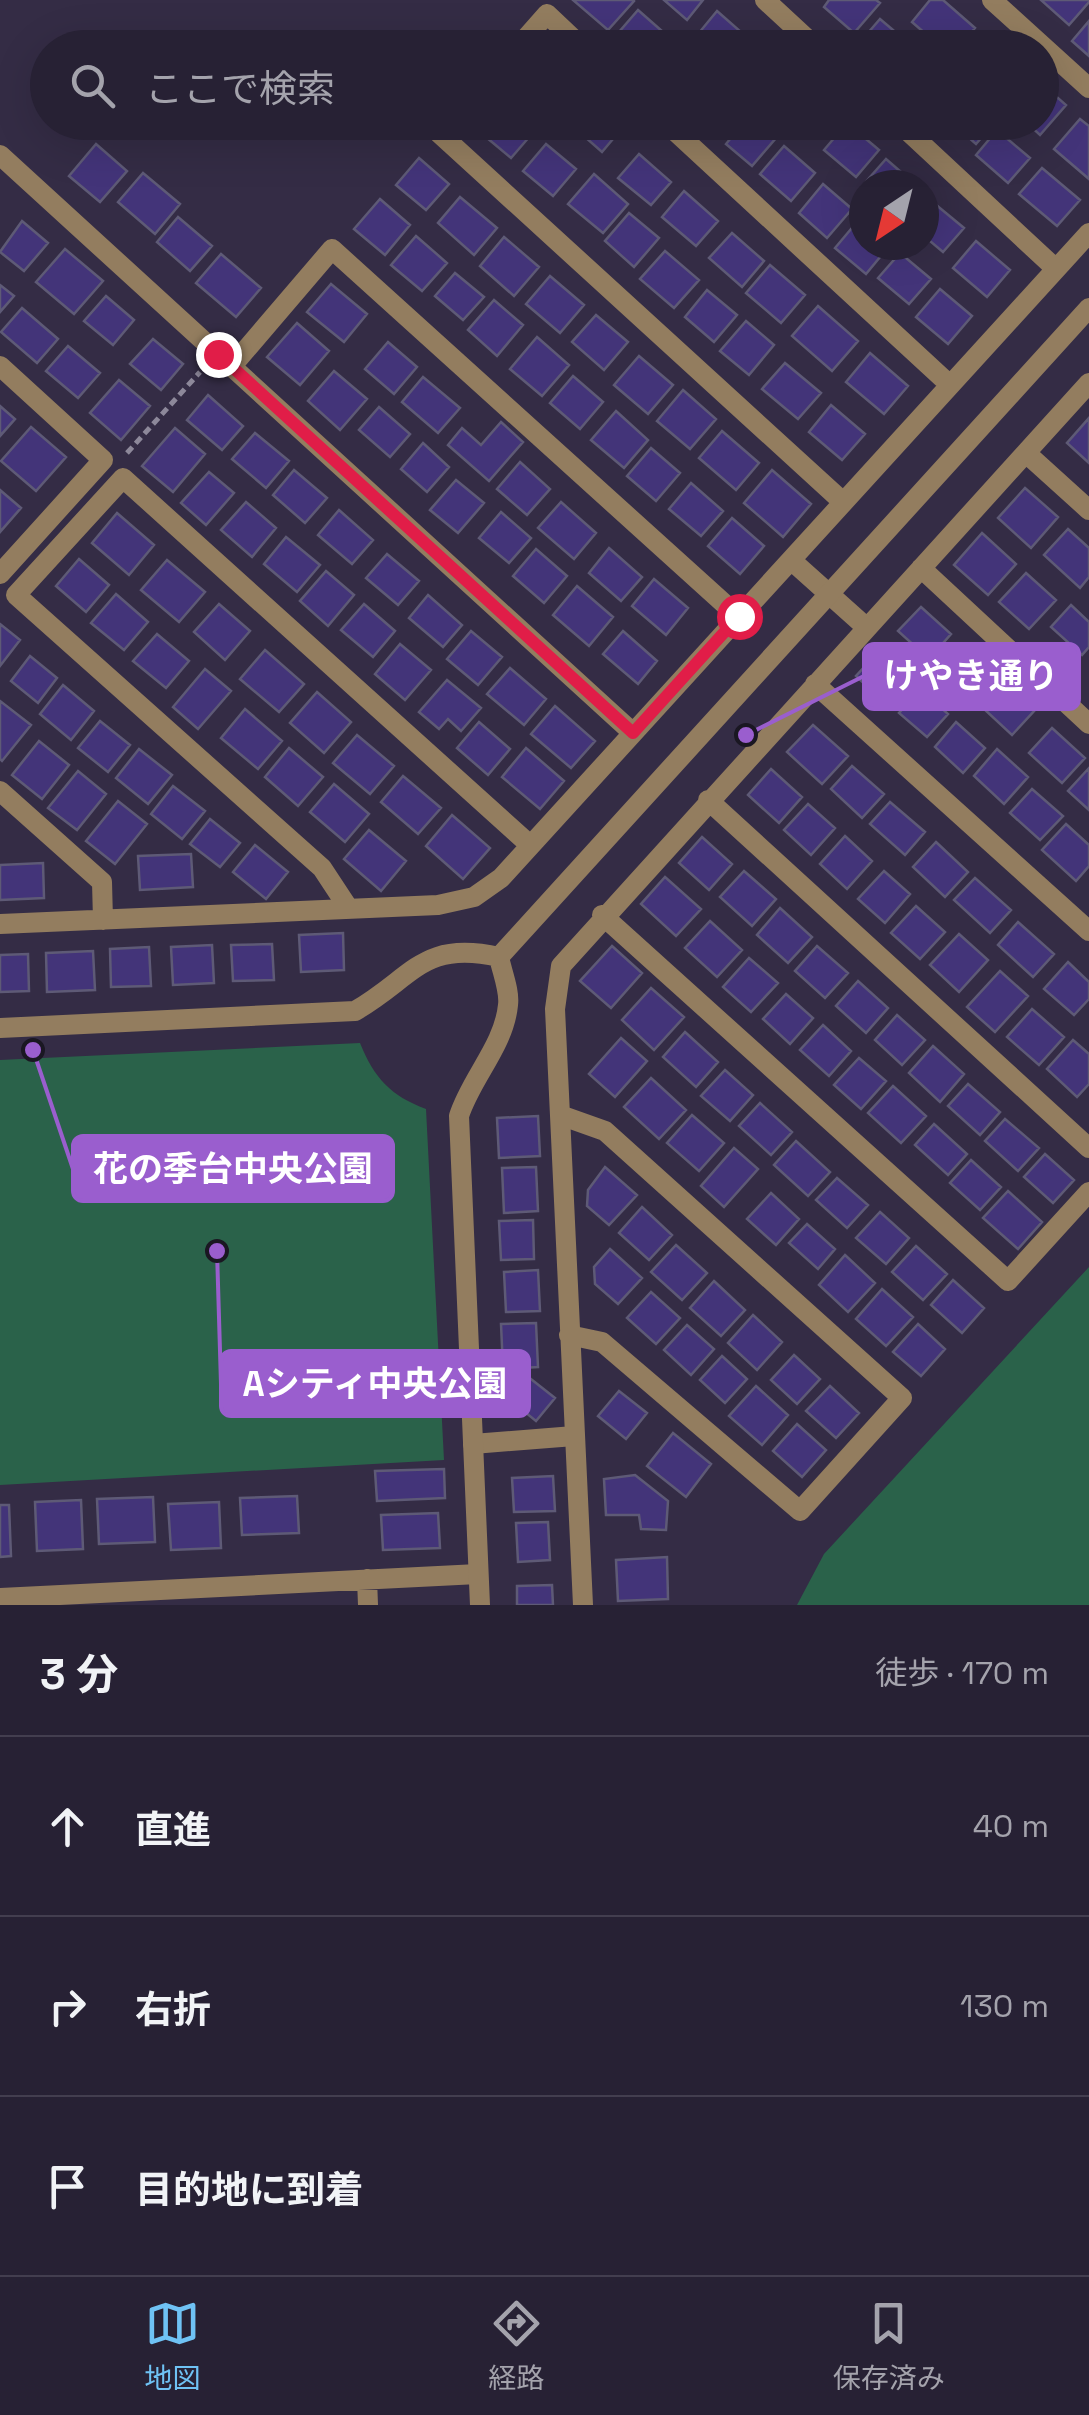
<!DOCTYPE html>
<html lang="ja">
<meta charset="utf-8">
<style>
body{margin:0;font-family:"Space Grotesk","Noto Sans JP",sans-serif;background:#2f293c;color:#f1f3f6}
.compass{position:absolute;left:849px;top:170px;width:90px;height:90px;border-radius:50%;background:#272134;box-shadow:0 10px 40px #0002;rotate:215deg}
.stop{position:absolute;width:30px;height:30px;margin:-22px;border:8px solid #e11d48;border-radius:50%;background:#fff}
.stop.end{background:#e11d48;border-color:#fff;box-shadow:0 2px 10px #0008}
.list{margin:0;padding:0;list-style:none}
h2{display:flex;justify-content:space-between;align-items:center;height:130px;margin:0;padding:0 40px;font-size:42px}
h2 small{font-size:32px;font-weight:400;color:#a4a3ac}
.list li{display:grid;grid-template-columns:65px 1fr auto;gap:30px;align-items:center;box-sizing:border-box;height:180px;padding:0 40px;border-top:2px solid #433e4f}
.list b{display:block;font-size:38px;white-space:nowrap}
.list em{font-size:32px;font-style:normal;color:#a4a3ac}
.icon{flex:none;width:55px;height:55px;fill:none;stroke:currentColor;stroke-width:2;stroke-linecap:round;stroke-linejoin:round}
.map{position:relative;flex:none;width:1089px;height:1605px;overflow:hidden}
.search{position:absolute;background:#272134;box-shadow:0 10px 40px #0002;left:30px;right:30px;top:30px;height:110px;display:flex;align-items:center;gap:25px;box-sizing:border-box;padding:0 35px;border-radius:55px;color:#a4a3ac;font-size:38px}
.sheet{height:670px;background:#272134}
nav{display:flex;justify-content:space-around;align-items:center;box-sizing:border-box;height:140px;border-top:2px solid #433e4f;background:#272134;font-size:28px;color:#a4a3ac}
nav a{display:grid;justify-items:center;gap:5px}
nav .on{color:#6fc2f4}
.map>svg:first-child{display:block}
.green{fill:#2a624a}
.building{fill:#433479;stroke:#5e5a76;stroke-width:2.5}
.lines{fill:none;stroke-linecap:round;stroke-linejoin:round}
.path{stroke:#8d889a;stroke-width:5;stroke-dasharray:8 5;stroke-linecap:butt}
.minor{stroke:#937d5f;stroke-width:20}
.tertiary{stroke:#937d5f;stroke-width:20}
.route{stroke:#e11d48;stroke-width:12}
.leader{fill:none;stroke:#9a5ece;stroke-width:4}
.callout-dot{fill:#9a5ece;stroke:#1a1722;stroke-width:4}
.callout{fill:#9a5ece;stroke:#9a5ece;stroke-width:4}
.callout-label{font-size:35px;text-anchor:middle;font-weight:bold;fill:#fff}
</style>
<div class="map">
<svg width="1089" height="1605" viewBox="0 0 1089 1605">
<rect width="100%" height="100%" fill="#342c45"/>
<path class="green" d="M360 1043C374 1078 391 1096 426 1109L444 1460 0 1485V1060Z
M1089 1267V1605H797L824 1554Z"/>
<path class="building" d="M573 0H633L634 1 608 30Z
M664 0H703L687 20Z
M829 0H876L880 3 854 33 824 7Z
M930 0H943L975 28 958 48H942L912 22Z
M1041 0H1089V2L1069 25Z
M638 10 663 32 650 48H623L613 39Z
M717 11 749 39 741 48H714L698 34Z
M880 19 912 46 911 48H855Z
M1089 21V56L1072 41Z
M986 33 1003 48H974Z
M1042 84 1066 105 1040 135 1026 122H1042Z
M1080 119 1089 126V179L1054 149Z
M489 122H530L537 128 511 158 480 132Z
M568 122H618L623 127 602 152Z
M744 122H758L776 138 752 166 726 144Z
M951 122H995L976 144Z
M847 123 879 150 856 177 824 150Z
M997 130 1030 158 1008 183 976 155Z
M96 144 127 171 100 202 69 176Z
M546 144 576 169 553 196 523 171Z
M784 146 815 173 791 201 760 174Z
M639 154 671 182 651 205 618 178Z
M419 158 449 184 426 210 396 185Z
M886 159 916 185H863Z
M1042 168 1080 200 1057 226 1019 194Z
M143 173 180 204 155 234 118 202Z
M594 174 628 204 603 233 568 204Z
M823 184 852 209 827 238 799 213Z
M684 191 718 221 696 246 662 217Z
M460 197 497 228 474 255 438 223Z
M380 199 410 225 385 255 354 229Z
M935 204 964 228 943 252 924 236V217Z
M629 213 659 238 634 267 605 241Z
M862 216 864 245H890L866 274 835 248Z
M178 217 212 246 190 271 157 242Z
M22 221 48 243 24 271 0 252Z
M732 233 764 261 742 287 709 258Z
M416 236 447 263 422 291 391 265Z
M504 237 539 267 514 296 480 266Z
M976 241 1010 270 987 297 953 268Z
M65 249 103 281 74 314 36 282Z
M665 251 699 280 674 308 640 279Z
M900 253 931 279 909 304 878 278Z
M221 254 261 288 236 317 196 283Z
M770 265 805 295 781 323 746 293Z
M455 273 484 297 463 320 435 296Z
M550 276 584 305 560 333 526 304Z
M331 284 367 314 344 342 307 312Z
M0 285 14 296 0 312Z
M940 289 972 316 948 344 916 317Z
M707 290 737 315 714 342 685 317Z
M106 296 134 320 113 345 84 321Z
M494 300 523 325 497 356 468 330Z
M818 306 858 341 832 371 792 336Z
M22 308 58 339 37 363 1 332Z
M596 315 628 342 604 370 572 342Z
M746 321 774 345 749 375 720 351Z
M297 323 329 351 300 385 267 357Z
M537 337 569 365 542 396 510 369Z
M153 339 183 364 161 390 130 364Z
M388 342 417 367 394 394 365 369Z
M68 346 100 373 78 398 46 371Z
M870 353 908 386 884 414 846 382Z
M639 356 673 385 648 414 614 385Z
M785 363 821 393 798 419 762 389Z
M334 371 367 399 340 430 308 401Z
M573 376 603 402 580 429 550 403Z
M423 377 460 408 438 433 402 402Z
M119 380 150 406 121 440 90 413Z
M683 390 716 419 690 449 657 421Z
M208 395 243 426 222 450 187 420Z
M831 405 865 434 842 460 809 432Z
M0 406 15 419 0 436Z
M379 407 410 434 390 457 359 430Z
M616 411 648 440 624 468 591 440Z
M1089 418V463L1067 443Z
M501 422 523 442 489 481 448 445 462 428 481 445Z
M31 427 66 457 36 491 1 461Z
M175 428 205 454 173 492 142 466Z
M722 431 759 463 736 490 699 458Z
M255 433 289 461 266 488 232 459Z
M423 443 449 467 427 492 401 469Z
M651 448 680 473 656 501 627 476Z
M520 462 550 489 527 515 497 489Z
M294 470 327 498 305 523 273 495Z
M772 470 811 504 783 537 744 503Z
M209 472 234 493 206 525 181 503Z
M456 480 484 503 458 533 430 510Z
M691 483 723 511 701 536 669 509Z
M1025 488 1058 517 1031 548 998 518Z
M0 490 21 508 0 532Z
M246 502 276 528 252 557 221 530Z
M561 502 596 533 574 559 538 528Z
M339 510 373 540 352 564 318 535Z
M501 512 531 538 509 563 479 538Z
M117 513 154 545 129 575 92 543Z
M732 518 764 546 740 574 708 546Z
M1068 529 1089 548V577L1080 588 1044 555Z
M982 533 1016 564 988 595 954 565Z
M286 537 320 565 297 592 264 564Z
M609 548 642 577 621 601 589 573Z
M536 549 567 576 544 603 513 576Z
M387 554 419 581 398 605 366 578Z
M79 559 109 585 86 612 56 586Z
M167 560 205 592 179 622 141 590Z
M326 571 354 595 328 626 300 601Z
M1026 573 1056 600 1029 629 999 602Z
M654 579 688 608 666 635 632 606Z
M577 586 613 617 589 646 553 615Z
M116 594 148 622 124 650 91 623Z
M428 595 462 625 443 647 409 618Z
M219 604 250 631 225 660 194 632Z
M364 604 395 631 373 657 341 630Z
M1071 605 1089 622V647L1082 655 1051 627Z
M921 607 951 634 929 659 898 631Z
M0 624 20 640 0 666Z
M471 631 502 657 478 685 447 659Z
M623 631 657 661 638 684 603 654Z
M157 634 189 661 166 688 133 661Z
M400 644 431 670 405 700 375 674Z
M265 650 304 684 279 712 240 679Z
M878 652 910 680 887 705 856 676Z
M30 656 57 678 38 703 11 681Z
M510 668 546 699 524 725 487 694Z
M205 669 231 691 198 729 173 707Z
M447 680 481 708 461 731 448 719 439 729 419 712Z
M1007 684 1035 710 1012 735 984 709Z
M63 685 94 711 71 740 40 714Z
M921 689 948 714 927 737 899 713Z
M317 692 351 722 324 753 290 723Z
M0 701 31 725 2 761 0 759Z
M555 706 595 741 571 768 531 734Z
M245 709 282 741 258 769 221 738Z
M100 721 130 745 108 772 78 748Z
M479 722 510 749 488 775 457 748Z
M956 722 985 748 963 773 935 747Z
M813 725 848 756 822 784 787 752Z
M1052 728 1085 758 1062 783 1029 753Z
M357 735 394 766 370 794 333 763Z
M39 741 69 765 42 799 12 775Z
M289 748 323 777 298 806 265 777Z
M526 748 564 781 540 809 502 777Z
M139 749 172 775 148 804 116 778Z
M997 749 1028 777 1004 804 974 776Z
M852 766 884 794 862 818 831 789Z
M1089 768V810L1068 791Z
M771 769 802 797 779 823 748 795Z
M78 771 106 794 77 830 48 808Z
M403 776 441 808 418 834 381 802Z
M334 784 369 814 345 842 310 812Z
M173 786 205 811 182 839 151 814Z
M1032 789 1063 816 1040 840 1010 813Z
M118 801 147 824 115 864 86 841Z
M890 802 925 832 905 855 870 824Z
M808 804 835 828 811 855 784 830Z
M452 815 490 848 463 879 426 846Z
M210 819 240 843 220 867 190 844Z
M1066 824 1089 845V866L1076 881 1042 850Z
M369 830 406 861 381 891 344 859Z
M845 836 872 861 847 889 820 864Z
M702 837 732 864 709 890 679 863Z
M936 842 968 872 945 897 913 867Z
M255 845 288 872 266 899 233 872Z
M191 854 193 887 140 890 138 856Z
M43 863 44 898 0 900V865Z
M744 871 776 899 752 926 720 897Z
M884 871 910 894 885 923 858 899Z
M665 877 701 909 676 936 641 904Z
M975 878 1011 910 990 933 954 900Z
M916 906 945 932 920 959 891 933Z
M780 908 812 937 788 963 757 935Z
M710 921 742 950 717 977 685 948Z
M1018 922 1054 954 1033 977 998 945Z
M343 933 344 970 301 972 299 935Z
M959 934 988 960 959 992 930 965Z
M272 944 274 980 233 981 231 945Z
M212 945 214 983 173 985 171 947Z
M612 946 642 973 611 1008 580 981Z
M817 946 848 973 825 998 795 971Z
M149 947 151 986 111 987 110 949Z
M93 951 95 990 47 992 46 953Z
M28 954 29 991 0 992V955Z
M749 958 778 983 751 1012 723 987Z
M1068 962 1089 982V999L1074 1015 1044 989Z
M1000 971 1028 996 995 1032 967 1007Z
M858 981 888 1008 866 1033 836 1006Z
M651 988 684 1017 654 1050 622 1020Z
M786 994 813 1018 790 1044 763 1019Z
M1032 1009 1064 1037 1039 1065 1007 1037Z
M897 1015 925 1040 902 1065 875 1040Z
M823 1025 851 1051 829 1076 800 1050Z
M685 1032 718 1062 696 1087 663 1057Z
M621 1038 647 1061 615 1097 589 1074Z
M1073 1040 1089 1054V1084L1077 1097 1047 1069Z
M933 1046 964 1074 940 1102 909 1073Z
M859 1058 886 1081 861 1109 834 1085Z
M725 1070 753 1095 730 1121 701 1096Z
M651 1078 686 1110 659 1139 624 1107Z
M968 1084 1000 1112 980 1135 948 1106Z
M893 1086 926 1116 901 1143 868 1113Z
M760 1103 792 1132 771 1155 739 1126Z
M692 1115 724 1143 699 1171 667 1143Z
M538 1116 540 1156 499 1158 497 1118Z
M1005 1119 1039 1148 1018 1171 985 1141Z
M934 1124 967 1154 948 1175 915 1145Z
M796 1141 830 1172 808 1196 774 1165Z
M734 1148 758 1169 724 1207 701 1186Z
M1045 1154 1074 1180 1053 1203 1024 1177Z
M971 1160 1001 1187 980 1210 950 1183Z
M536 1167 538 1211 504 1213 502 1168Z
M605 1167 637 1195 609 1225 587 1206 588 1190Z
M837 1178 868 1205 847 1228 816 1200Z
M1008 1191 1042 1222 1018 1249 983 1218Z
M771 1193 799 1219 776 1245 747 1219Z
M642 1207 672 1235 649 1260 619 1233Z
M880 1212 909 1238 886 1264 856 1238Z
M533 1220 534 1259 501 1260 499 1221Z
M807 1224 835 1249 818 1269 789 1243Z
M676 1245 707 1273 682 1300 651 1272Z
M916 1246 947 1274 923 1300 892 1272Z
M610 1249 642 1278 618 1304 595 1284 594 1267Z
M845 1255 875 1283 848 1312 819 1285Z
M538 1270 540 1311 506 1312 504 1272Z
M953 1280 984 1308 962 1333 931 1305Z
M714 1281 745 1310 721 1336 690 1308Z
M882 1289 913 1317 886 1346 856 1319Z
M651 1292 680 1318 656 1344 627 1318Z
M753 1315 782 1342 757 1370 728 1343Z
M536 1323 538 1367 503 1369 501 1324Z
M918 1324 945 1349 921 1376 893 1352Z
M687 1325 714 1349 691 1375 664 1350Z
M794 1355 820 1379 797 1404 771 1380Z
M722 1356 747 1379 725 1403 700 1380Z
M522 1372 555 1398 536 1421 504 1395Z
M756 1386 788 1415 762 1445 729 1416Z
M830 1386 859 1413 836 1438 806 1411Z
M619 1391 647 1413 626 1439 598 1416Z
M797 1424 826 1450 802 1477 773 1451Z
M673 1433 711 1464 686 1497 647 1466Z
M444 1469 445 1498 377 1501 375 1471Z
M635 1475 668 1501 666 1530 641 1529 639 1515H606L604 1479Z
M553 1476 555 1511 514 1512 512 1478Z
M297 1496 299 1533 242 1535 240 1498Z
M153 1497 155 1542 99 1544 97 1499Z
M81 1500 83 1549 37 1551 35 1502Z
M219 1502 221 1548 171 1550 168 1504Z
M0 1505H9L11 1556 0 1557Z
M438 1513 440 1548 383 1550 381 1515Z
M548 1522 550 1560 518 1562 516 1523Z
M667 1557 668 1599 618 1601 616 1560Z
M552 1585 553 1605H517V1586Z"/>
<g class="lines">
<path class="path" d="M127 453 200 372"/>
<path class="minor" d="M765 0 817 48
M992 0 1089 88
M517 48 547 14 583 48
M449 122 439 133 843 502
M665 122 950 385
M898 122 1056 269
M0 155 633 733
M0 366 103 460 0 574
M232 366 332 249 739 617
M1026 453 1089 510
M791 560 867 628
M921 568 1089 724
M815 684 1089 931
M0 791 102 882 103 920
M708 800 1089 1148
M349 909 322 868 16 595 123 478 530 845
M602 915 1008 1281 1089 1192
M0 924 438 905 474 897 501 878 1089 233
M560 1115 605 1131 902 1398 800 1511 602 1342 569 1335
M473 1444 574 1436
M367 1579 368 1605
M0 1598 478 1574
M583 1605 555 1009 561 966 1089 383"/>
<path class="tertiary" d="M0 1028 355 1011C414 977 422 940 499 957L1089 308
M480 1605 459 1116C471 1078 504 1046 508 1005 510 991 502 972 499 957"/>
</g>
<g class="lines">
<path class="route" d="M218 354 633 733 739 616"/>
</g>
<path class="leader" d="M746 735L864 676M33 1050L73 1169M217 1251L221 1384"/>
<g class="callout-dot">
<circle cx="746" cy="735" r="10"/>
<circle cx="33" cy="1050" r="10"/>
<circle cx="217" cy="1251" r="10"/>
</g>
<g class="callout">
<rect x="864" y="644" width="215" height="65" rx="10"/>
<rect x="73" y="1136" width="320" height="65" rx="10"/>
<rect x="221" y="1351" width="308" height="65" rx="10"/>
</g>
<g class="callout-label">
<text x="971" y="688">けやき通り</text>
<text x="233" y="1181">花の季台中央公園</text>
<text x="375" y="1396">Aシティ中央公園</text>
</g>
</svg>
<svg class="compass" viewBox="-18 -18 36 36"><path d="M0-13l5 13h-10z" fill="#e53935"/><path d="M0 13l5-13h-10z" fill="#a4a3ac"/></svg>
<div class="stop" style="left:739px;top:616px"></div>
<div class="stop end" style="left:218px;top:354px"></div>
<div class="search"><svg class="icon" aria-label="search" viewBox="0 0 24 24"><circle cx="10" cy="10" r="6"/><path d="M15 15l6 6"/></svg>ここで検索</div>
</div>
<section class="sheet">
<h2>3 分<small>徒歩 · 170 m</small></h2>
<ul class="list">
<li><svg class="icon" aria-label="ahead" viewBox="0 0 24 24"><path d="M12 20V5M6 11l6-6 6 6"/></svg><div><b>直進</b></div><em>40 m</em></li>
<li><svg class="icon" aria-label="right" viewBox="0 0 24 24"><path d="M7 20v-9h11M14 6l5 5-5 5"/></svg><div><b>右折</b></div><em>130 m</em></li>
<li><svg class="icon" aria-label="arrive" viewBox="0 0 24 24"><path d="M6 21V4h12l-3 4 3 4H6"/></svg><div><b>目的地に到着</b></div></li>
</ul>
</section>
<nav>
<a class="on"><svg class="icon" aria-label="map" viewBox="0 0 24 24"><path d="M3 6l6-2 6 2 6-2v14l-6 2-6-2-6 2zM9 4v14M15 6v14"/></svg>地図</a>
<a><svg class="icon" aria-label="directions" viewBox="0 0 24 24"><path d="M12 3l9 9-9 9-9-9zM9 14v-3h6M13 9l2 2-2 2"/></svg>経路</a>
<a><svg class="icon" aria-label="saved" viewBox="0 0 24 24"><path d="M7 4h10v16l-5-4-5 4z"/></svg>保存済み</a>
</nav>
